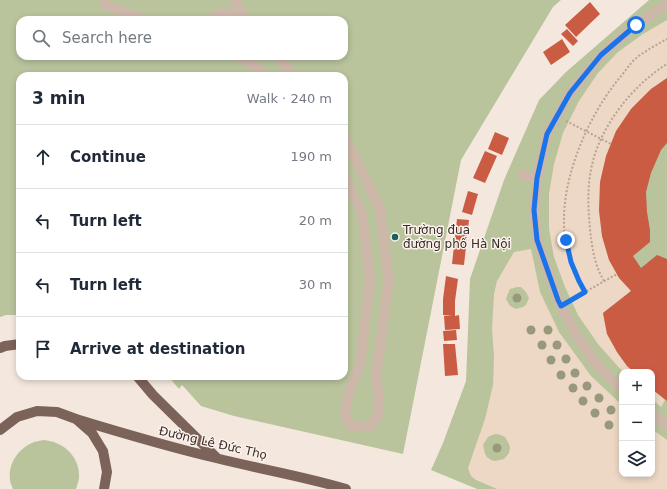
<!DOCTYPE html>
<meta charset="utf-8">
<style>
body{margin:0;font-family:"DejaVu Sans",sans-serif;background:#f2f2f3;color:#1f2937}
.controls{position:absolute;right:12px;bottom:12px;display:grid;overflow:hidden;border-radius:8px;box-shadow:0 2px 6px #0003}
.controls button{width:36px;height:36px;display:grid;place-items:center;padding:0;border:0;border-bottom:1px solid #e0e1e3;background:#fff;color:#1f2937;font:20px sans-serif}
.stop{position:absolute;width:12px;height:12px;margin:-9px;border:3px solid #1a73e8;border-radius:50%;background:#fff}
.stop.end{background:#1a73e8;border-color:#fff;box-shadow:0 1px 4px #0008}
.list{margin:0;padding:0;list-style:none}
h2{display:flex;justify-content:space-between;align-items:center;height:52px;margin:0;padding:0 16px;font-size:17px}
h2 small{font-size:13px;font-weight:400;color:#747a83}
.list li{display:grid;grid-template-columns:26px 1fr auto;gap:12px;align-items:center;box-sizing:border-box;height:64px;padding:0 16px;border-top:1px solid #e0e1e3}
.list b{display:block;font-size:15px;white-space:nowrap}
.list em{font-size:13px;font-style:normal;color:#747a83}
.icon{flex:none;width:22px;height:22px;fill:none;stroke:currentColor;stroke-width:2;stroke-linecap:round;stroke-linejoin:round}
.map{position:relative;flex:none;width:667px;height:489px;overflow:hidden}
.search{position:absolute;background:#fff;box-shadow:0 2px 6px #0003;left:16px;top:16px;width:332px;height:44px;display:flex;align-items:center;gap:10px;box-sizing:border-box;padding:0 14px;border-radius:12px;color:#747a83;font-size:15px}
.panel{position:absolute;background:#fff;box-shadow:0 2px 6px #0003;left:16px;top:72px;width:332px;height:308px;border-radius:12px}
.map>svg:first-child{display:block}
.green{fill:#b9c49d;fill-rule:evenodd}
.plaza{fill:#ecd8c4;fill-rule:evenodd}
.building{fill:#cb5c44}
.lines{fill:none;stroke-linecap:round;stroke-linejoin:round}
.path{stroke:#b9a193;stroke-width:2;stroke-dasharray:2 2;stroke-linecap:butt}
.minor{stroke:#cdb7a9;stroke-width:10}
.major{stroke:#7c635a;stroke-width:10}
.tree{fill:#98997c}
.route{stroke:#1a73e8;stroke-width:5}
.poi-dot{fill:#1c5d5d;stroke:#fbf2eb;stroke-width:1.5}
.labels{text-anchor:middle;stroke-width:3;stroke-linejoin:round;paint-order:stroke}
.poi-label{font-size:12px;fill:#392d29;stroke:#fbf2eb;text-anchor:start}
.street-label{font-size:12px;fill:#392d29;stroke:#fbf2eb}
</style>
<div class="map">
<svg width="667" height="489" viewBox="0 0 667 489">
<rect width="100%" height="100%" fill="#f4e8de"/>
<path class="green" d="M0 0H561L553 7 461 160 403 454 234 416 201 406 182 385 179 389 168 376H344V76H20V315H6L0 317ZM20 20H344V56H20Z
M649 0H667V489H477L431 470 443 443 466 381 470 279 504 180 539 100 566 72ZM622 372H652V474H622Z
M44 440C48 441 53 441 56 443 70 448 80 462 79 477 79 481 77 485 76 489H13C12 486 10 483 10 480 8 464 18 449 32 443 35 441 40 441 44 440Z"/>
<path class="plaza" d="M667 20V78L651 89 631 109 599 210 602 236 609 260 631 291 603 313 607 334 617 352 627 366 634 372H623L598 344 578 315 565 287 554 257 549 229V194L554 164 563 133 579 101 598 73 618 52 643 34Z
M531 249 540 292 559 332 591 376 622 405V474H652V429L667 440V489H497L476 480 471 476 468 468 485 419 493 385 494 357 492 329 494 294 497 281 514 252ZM517 287H521L526 292 529 298 526 305 523 307 516 309 510 306 506 299 507 296 510 289ZM496 434 501 435 505 437 509 444 510 448 509 453 504 459 495 461 491 460 487 457 485 454 483 445 488 437 492 435Z
M652 389 665 400 661 407 652 399Z"/>
<path class="building" d="M590 2 600 14 576 37 565 25Z
M567 29 578 41 573 46 561 34Z
M562 39 570 52 551 65 543 52Z
M667 78V143L661 150 651 173 646 192 647 212 650 230V242L633 256 641 268 657 255 667 259V401L652 389V372H634L627 366 617 352 607 334 603 313 631 291 619 278 609 260 602 236 599 210 600 182 606 156 616 131 631 109 651 89Z
M495 132 509 138 502 155 488 149Z
M485 151 497 156 485 183 473 178Z
M468 191 478 194 472 215 462 212Z
M457 219 469 220 464 265 452 264Z
M446 276 458 279 455 301V316L459 315 460 329 445 330 444 316H452L443 315V299Z
M456 330 457 340 444 341 443 331Z
M443 344H455L458 375 445 376Z"/>
<g class="lines">
<path class="path" d="M566 121 611 144
M604 281C594 264 592 247 590 229 588 207 587 186 592 165 601 125 633 85 667 64
M585 292C572 269 563 243 564 217 565 169 591 111 622 75 626 70 629 65 634 60 643 52 656 45 667 39
M569 301 617 274
M620 403 622 401"/>
<path class="minor" d="M104 0 105 5 147 20
M235 0 245 19
M210 20 211 19 224 12 243 17
M237 56 254 65 265 76
M277 56 294 76
M344 135 380 209 389 281 376 375 379 399 378 416 370 427H352L345 414 349 392 360 365 370 281 362 214 344 174
M522 175 537 178
M622 389 616 384 594 361 575 333 558 300 537 240 534 210 537 178 547 134 570 93 601 55 636 25 667 4
M652 414 667 425"/>
<path class="major" d="M0 348 5 346 20 344
M137 376 153 395 217 458
M76 419C122 433 169 447 216 458 259 469 303 476 346 489
M0 430 17 417 37 411 57 412 76 419 92 433 103 451 107 472 104 489"/>
</g>
<g class="tree">
<circle cx="517" cy="298" r="4.5"/>
<circle cx="531" cy="330" r="4.5"/>
<circle cx="548" cy="330" r="4.5"/>
<circle cx="542" cy="345" r="4.5"/>
<circle cx="557" cy="345" r="4.5"/>
<circle cx="566" cy="359" r="4.5"/>
<circle cx="551" cy="360" r="4.5"/>
<circle cx="575" cy="373" r="4.5"/>
<circle cx="561" cy="375" r="4.5"/>
<circle cx="587" cy="386" r="4.5"/>
<circle cx="573" cy="388" r="4.5"/>
<circle cx="599" cy="398" r="4.5"/>
<circle cx="583" cy="401" r="4.5"/>
<circle cx="611" cy="410" r="4.5"/>
<circle cx="595" cy="413" r="4.5"/>
<circle cx="609" cy="425" r="4.5"/>
<circle cx="497" cy="448" r="4.5"/>
</g>
<g class="lines">
<path class="route" d="M566 240 571 262 579 281 585 292 561 306 558 300 537 240 534 210 537 178 547 134 570 93 601 55 636 25"/>
</g>
<circle class="poi-dot" cx="395" cy="237" r="4"/>
<g class="labels">
<g class="poi-label">
<text x="403" y="234">Trường đua<tspan x="403" dy="14">đường phố Hà Nội</tspan></text>
</g>
<g class="street-label">
<text transform="translate(213 443) rotate(13)" y="4">Đường Lê Đức Thọ</text>
</g>
</g>
</svg>
<div class="controls">
<button>+</button>
<button>−</button>
<button><svg class="icon" aria-label="layers" viewBox="0 0 24 24"><path d="M12 4l9 5-9 5-9-5zM3 14l9 5 9-5"/></svg></button>
</div>
<div class="stop" style="left:636px;top:25px"></div>
<div class="stop end" style="left:566px;top:240px"></div>
<div class="search"><svg class="icon" aria-label="search" viewBox="0 0 24 24"><circle cx="10" cy="10" r="6"/><path d="M15 15l6 6"/></svg>Search here</div>
<section class="panel">
<h2>3 min<small>Walk · 240 m</small></h2>
<ul class="list">
<li><svg class="icon" aria-label="ahead" viewBox="0 0 24 24"><path d="M12 20V5M6 11l6-6 6 6"/></svg><div><b>Continue</b></div><em>190 m</em></li>
<li><svg class="icon" aria-label="left" viewBox="0 0 24 24"><path d="M17 20v-9H6M10 6l-5 5 5 5"/></svg><div><b>Turn left</b></div><em>20 m</em></li>
<li><svg class="icon" aria-label="left" viewBox="0 0 24 24"><path d="M17 20v-9H6M10 6l-5 5 5 5"/></svg><div><b>Turn left</b></div><em>30 m</em></li>
<li><svg class="icon" aria-label="arrive" viewBox="0 0 24 24"><path d="M6 21V4h12l-3 4 3 4H6"/></svg><div><b>Arrive at destination</b></div></li>
</ul>
</section>
</div>
